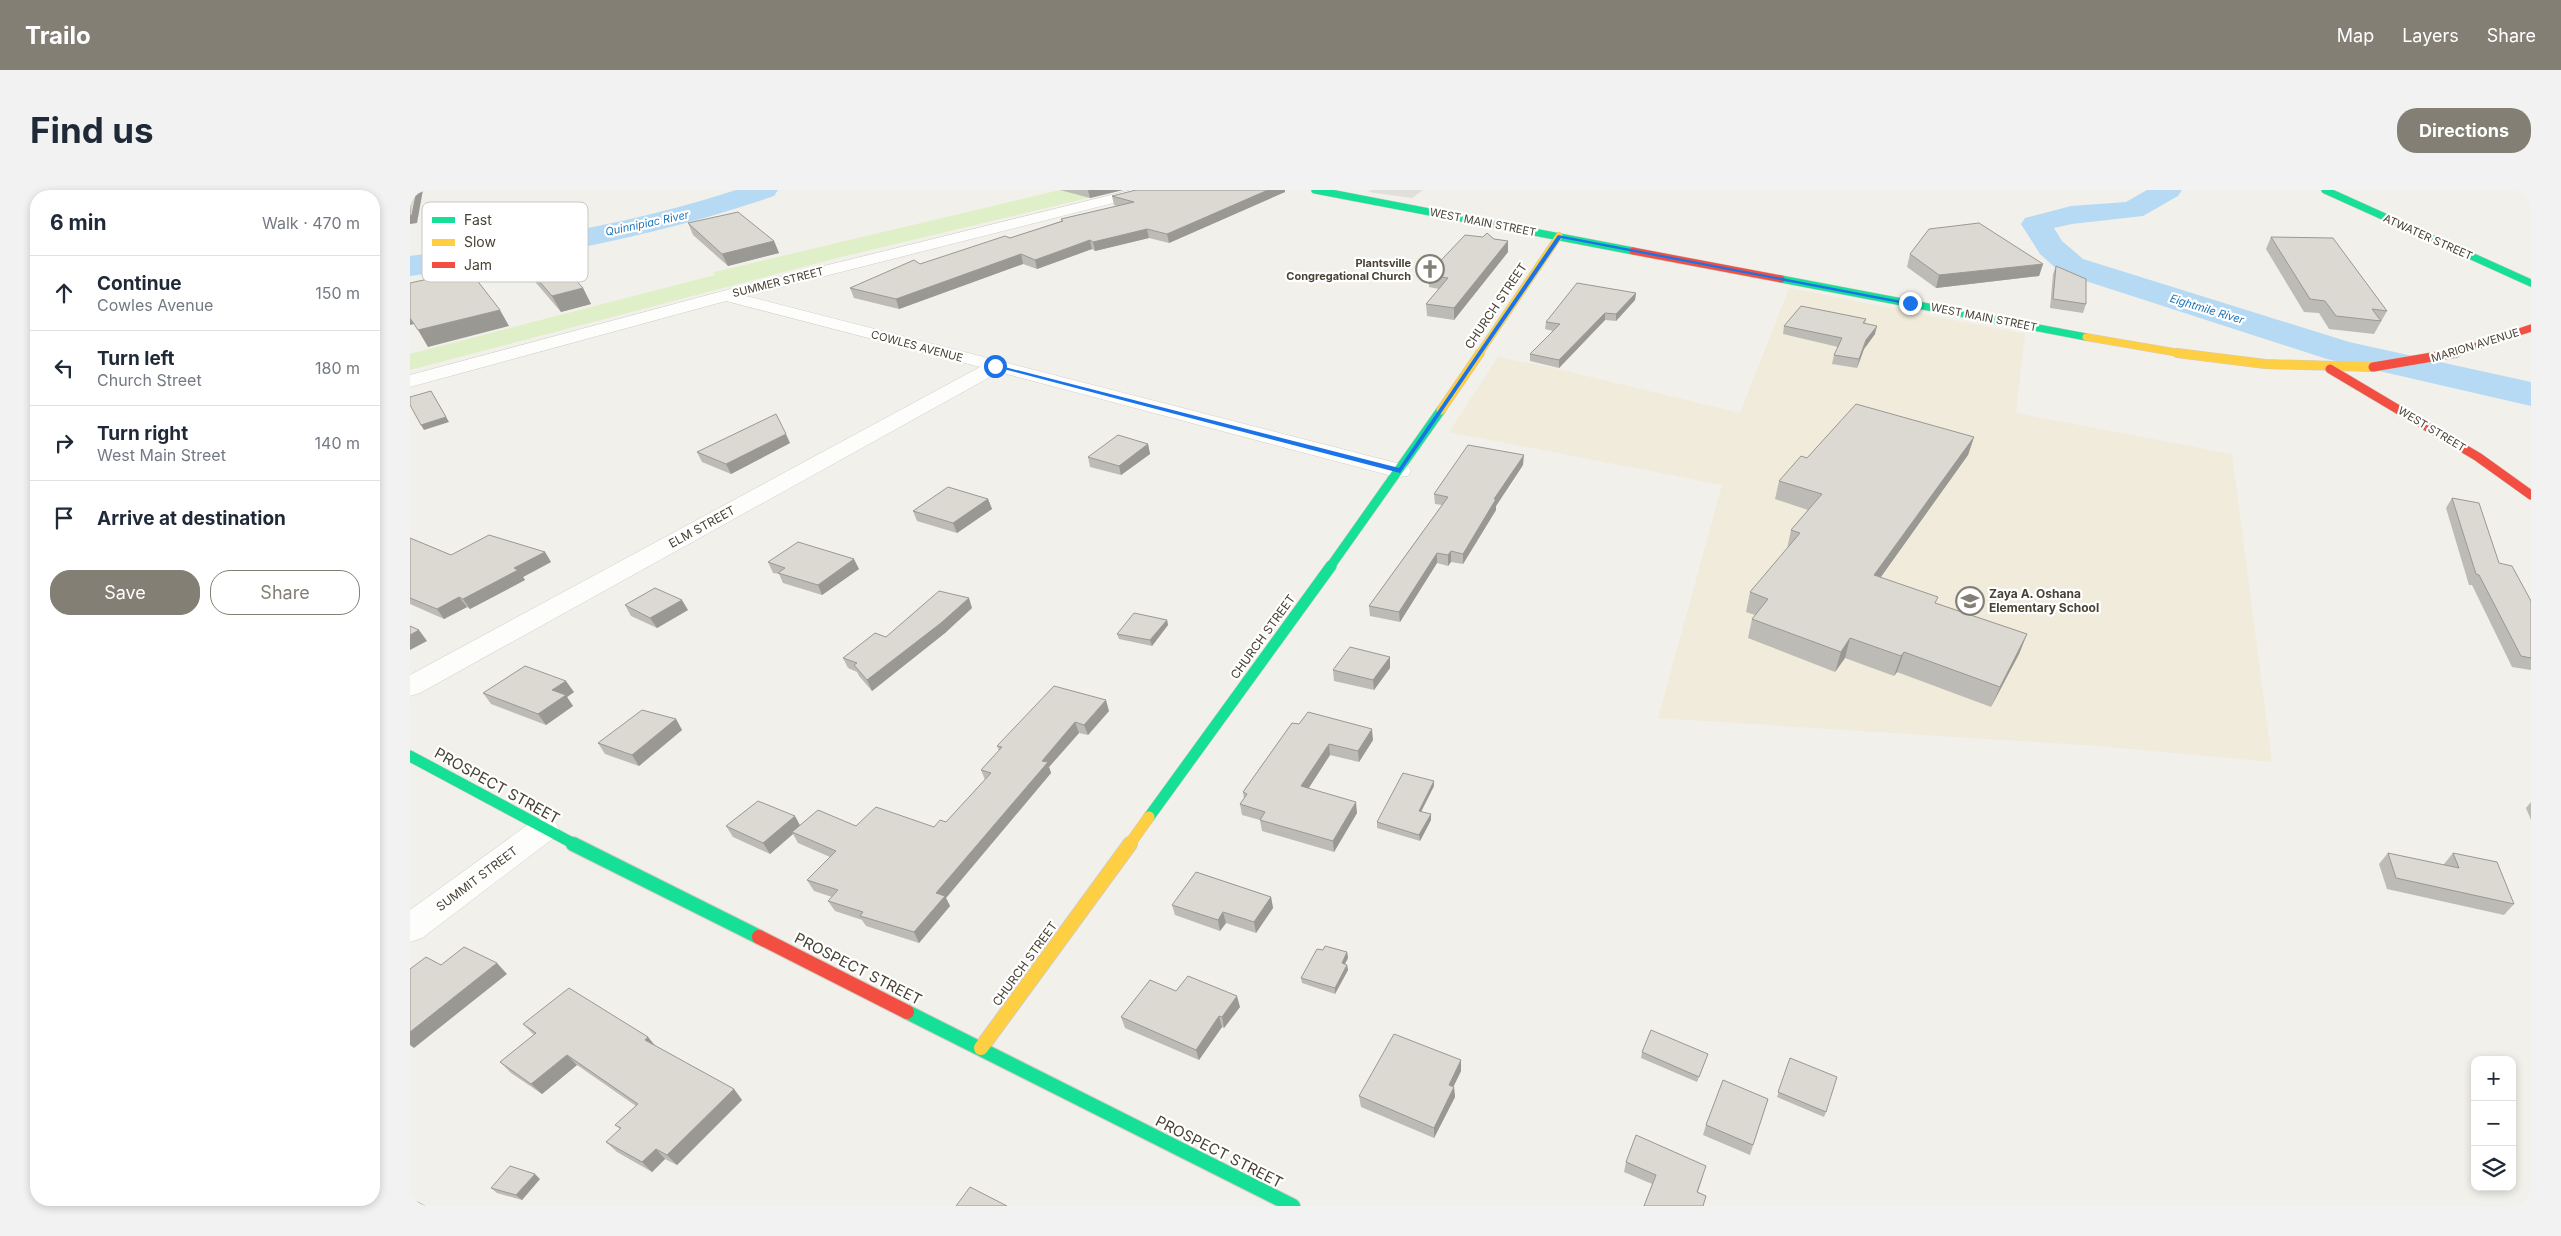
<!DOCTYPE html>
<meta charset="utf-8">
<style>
body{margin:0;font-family:Inter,sans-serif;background:#f2f2f3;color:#1f2937}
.controls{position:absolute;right:15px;bottom:15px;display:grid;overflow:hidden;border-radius:10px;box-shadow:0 2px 8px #0003}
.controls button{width:45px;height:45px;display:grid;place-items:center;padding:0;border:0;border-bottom:1px solid #e0e1e3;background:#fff;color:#1f2937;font:25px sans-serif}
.stop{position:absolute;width:15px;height:15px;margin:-11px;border:4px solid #1a73e8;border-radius:50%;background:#fff}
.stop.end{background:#1a73e8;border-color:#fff;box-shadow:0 1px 5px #0008}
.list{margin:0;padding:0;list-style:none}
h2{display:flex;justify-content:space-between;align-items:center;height:65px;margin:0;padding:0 20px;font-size:21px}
h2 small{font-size:16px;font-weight:400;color:#747a83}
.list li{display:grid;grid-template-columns:32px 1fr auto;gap:15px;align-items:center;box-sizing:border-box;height:75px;padding:0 20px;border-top:1px solid #e0e1e3}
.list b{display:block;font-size:19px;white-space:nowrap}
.list p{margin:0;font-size:16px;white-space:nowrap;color:#747a83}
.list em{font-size:16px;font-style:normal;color:#747a83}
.actions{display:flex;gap:10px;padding:15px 20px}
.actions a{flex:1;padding:11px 0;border:1px solid #847f74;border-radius:20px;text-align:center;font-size:18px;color:#847f74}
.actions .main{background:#847f74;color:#fff}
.icon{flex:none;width:28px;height:28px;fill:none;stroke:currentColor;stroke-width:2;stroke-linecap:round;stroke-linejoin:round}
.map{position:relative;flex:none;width:2121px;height:1016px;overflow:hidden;border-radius:20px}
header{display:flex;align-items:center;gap:30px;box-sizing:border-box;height:70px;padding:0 25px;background:#847f74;color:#fff}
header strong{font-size:24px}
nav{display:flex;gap:28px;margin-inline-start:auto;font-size:18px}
.intro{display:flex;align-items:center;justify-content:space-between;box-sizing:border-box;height:120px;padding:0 30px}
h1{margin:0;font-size:35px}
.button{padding:12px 22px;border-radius:20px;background:#847f74;color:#fff;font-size:18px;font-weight:700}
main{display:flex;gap:30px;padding:0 30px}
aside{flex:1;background:#fff;border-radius:20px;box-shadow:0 2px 8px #0003}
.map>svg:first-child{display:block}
.education{fill:#f1ebdb}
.green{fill:#dfefc7}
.parking{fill:#e1dfda}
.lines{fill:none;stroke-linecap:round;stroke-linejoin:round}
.river{fill:#b6daf4;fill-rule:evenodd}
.street-casing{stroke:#d0cdc7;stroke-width:1}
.fast-far3-casing{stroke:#d2cdc0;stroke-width:8}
.fast-far2-casing{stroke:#d2cdc0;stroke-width:10}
.fast-far1-casing{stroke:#d2cdc0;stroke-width:12}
.fast-casing{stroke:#d2cdc0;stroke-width:16}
.slow-far3-casing{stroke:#d2cdc0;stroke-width:8}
.slow-far2-casing{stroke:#d2cdc0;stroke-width:10}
.slow-far1-casing{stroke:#d2cdc0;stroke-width:12}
.slow-casing{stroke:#d2cdc0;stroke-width:16}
.jam-far2-casing{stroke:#d2cdc0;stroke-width:8}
.jam-far1-casing{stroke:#d2cdc0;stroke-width:10}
.jam-casing{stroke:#d2cdc0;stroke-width:16}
.street{fill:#fdfdfc;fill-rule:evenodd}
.fast-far3{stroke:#16e098;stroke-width:7}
.fast-far2{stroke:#16e098;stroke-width:9}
.fast-far1{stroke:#16e098;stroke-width:11}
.fast{stroke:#16e098;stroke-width:14}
.slow-far3{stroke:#ffcf43;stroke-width:7}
.slow-far2{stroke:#ffcf43;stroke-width:9}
.slow-far1{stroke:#ffcf43;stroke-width:11}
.slow{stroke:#ffcf43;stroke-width:14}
.jam-far2{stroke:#f24e42;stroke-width:7}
.jam-far1{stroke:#f24e42;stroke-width:9}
.jam{stroke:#f24e42;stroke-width:14}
.wall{fill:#bdbbb5}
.shaded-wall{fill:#9a9893}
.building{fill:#dcd9d2;stroke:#9a9893}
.route{fill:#1a73e8}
.labels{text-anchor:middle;stroke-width:4.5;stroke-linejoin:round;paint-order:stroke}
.far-street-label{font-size:11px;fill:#494235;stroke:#fff}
.far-water-label{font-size:11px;font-style:italic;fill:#2076b9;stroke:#fff}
.far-poi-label{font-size:11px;font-weight:bold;fill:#494235;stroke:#fff;text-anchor:end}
.street-label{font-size:12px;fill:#494235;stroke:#fff}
.poi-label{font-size:12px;font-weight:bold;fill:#494235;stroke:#fff;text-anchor:start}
.near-street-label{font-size:15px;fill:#494235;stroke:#fff}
.key{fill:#fff;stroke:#c8c6c2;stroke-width:1}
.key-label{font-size:14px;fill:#494235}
</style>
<header>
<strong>Trailo</strong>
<nav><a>Map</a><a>Layers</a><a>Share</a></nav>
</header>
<div class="intro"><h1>Find us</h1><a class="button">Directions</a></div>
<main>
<aside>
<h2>6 min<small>Walk · 470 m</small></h2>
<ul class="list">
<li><svg class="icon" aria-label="ahead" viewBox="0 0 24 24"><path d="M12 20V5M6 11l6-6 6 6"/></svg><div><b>Continue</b><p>Cowles Avenue</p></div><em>150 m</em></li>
<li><svg class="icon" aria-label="left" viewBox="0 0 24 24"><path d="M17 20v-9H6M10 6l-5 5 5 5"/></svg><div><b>Turn left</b><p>Church Street</p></div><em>180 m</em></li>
<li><svg class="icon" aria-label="right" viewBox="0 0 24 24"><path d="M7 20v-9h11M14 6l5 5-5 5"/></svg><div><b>Turn right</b><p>West Main Street</p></div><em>140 m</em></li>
<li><svg class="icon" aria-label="arrive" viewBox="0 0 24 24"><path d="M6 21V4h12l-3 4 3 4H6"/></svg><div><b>Arrive at destination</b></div></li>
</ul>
<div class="actions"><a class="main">Save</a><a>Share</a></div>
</aside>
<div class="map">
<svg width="2121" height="1016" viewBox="0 0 2121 1016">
<rect width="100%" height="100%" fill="#f2f0ea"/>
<path class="education" d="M1379 98 1615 144 1606 223 1822 264 1862 572 1688 556 1248 528 1312 295 1039 242 1088 167 1144 178 1330 223Z"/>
<path class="green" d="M650 0H711L431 67 0 180V164L305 85 303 82 309 81Z"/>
<path class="parking" d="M961 0H1013L1002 8 958 2Z"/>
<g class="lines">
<path class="river" d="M326 0H368L364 6C246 47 124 68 0 86V66C110 51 220 35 326 0Z
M1737 0H1772L1768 6 1733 26 1662 34 1644 38 1652 51 1673 69 1939 152 2121 192V216L1917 169 1651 83 1630 64 1611 34 1615 28 1661 16 1716 12Z"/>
<defs>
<path id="street" d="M721 0H745L743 3 336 106 998 276 1001 281 998 286 990 287 982 286 589 182 10 503 0 506V485L570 177 316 111 0 197V185L309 102Z
M134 627 145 631 149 639 145 647 12 748 0 752V720L123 631Z"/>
<path id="fast-far3" d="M905 0 1223 61
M1915 0 2121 93
M1371 89 1676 147"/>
<path id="fast-far2" d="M920 377 1031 220"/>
<path id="fast-far1" d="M0 566 166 655
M739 627 921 376"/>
<path id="fast" d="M163 654 349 747
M497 822 883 1016"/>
<path id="slow-far3" d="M1676 147 1775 164
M1069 164 1149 46"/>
<path id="slow-far2" d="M1767 163 1855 174 1963 177
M1031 220 1070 163"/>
<path id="slow-far1" d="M719 655 739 627"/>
<path id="slow" d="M571 858 720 654"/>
<path id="jam-far2" d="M1223 61 1371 89
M2043 164 2121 138"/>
<path id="jam-far1" d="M1963 177 2046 163
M1920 179 2068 267 2121 305"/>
<path id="jam" d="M349 747 497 822"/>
</defs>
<use href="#street" class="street-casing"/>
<use href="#fast-far3" class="fast-far3-casing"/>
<use href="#fast-far2" class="fast-far2-casing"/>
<use href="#fast-far1" class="fast-far1-casing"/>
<use href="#fast" class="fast-casing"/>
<use href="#slow-far3" class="slow-far3-casing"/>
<use href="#slow-far2" class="slow-far2-casing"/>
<use href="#slow-far1" class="slow-far1-casing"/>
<use href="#slow" class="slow-casing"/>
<use href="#jam-far2" class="jam-far2-casing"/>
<use href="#jam-far1" class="jam-far1-casing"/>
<use href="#jam" class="jam-casing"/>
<use href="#street" class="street"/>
<use href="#fast-far3" class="fast-far3"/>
<use href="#fast-far2" class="fast-far2"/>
<use href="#fast-far1" class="fast-far1"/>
<use href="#fast" class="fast"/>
<use href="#slow-far3" class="slow-far3"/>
<use href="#slow-far2" class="slow-far2"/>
<use href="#slow-far1" class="slow-far1"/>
<use href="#slow" class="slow"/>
<use href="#jam-far2" class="jam-far2"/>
<use href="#jam-far1" class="jam-far1"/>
<use href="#jam" class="jam"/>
</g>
<path class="wall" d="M650 0H713L680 8Z
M875 2 759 53 739 48 685 61 682 59 627 79 613 74 489 119 444 108 440 98 510 74 600 48 651 31V29L707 16 704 15 702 6Z
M278 33 364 51 369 63 318 76 283 45Z
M1861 47 1977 121 1964 144 1919 139 1909 123 1894 122 1856 59Z
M1084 49 1098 51V62L1044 130 1017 126 1016 114 1029 99 1019 97V83Z
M1500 64 1633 74 1629 86 1526 98 1497 77Z
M111 70 173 98 181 114 151 122 120 86Z
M1646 76 1676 114 1673 123 1640 118 1643 84Z
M1226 103 1225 110 1206 131 1195 130 1149 178 1120 171V164L1143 141 1135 139 1136 132Z
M1456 129 1455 133 1465 144 1454 159 1447 178 1422 174 1424 165 1428 157 1373 144 1374 136Z
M1564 247 1558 265 1470 388 1526 413 1617 444 1609 464 1581 517 1487 482 1484 486 1435 468 1425 482 1338 448 1342 429 1345 425 1336 422 1340 402 1377 359 1381 340 1398 320 1365 309 1369 291 1397 268Z
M380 253 321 284 292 272 287 262Z
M738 254 740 264 711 285 680 277 678 267Z
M1113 275 1086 316V320L1053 374 1041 372 1038 376 1027 373 990 432 960 426 959 416 1032 315 1025 314 1024 304Z
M2042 308 2089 373 2121 411V480L2102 477 2062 395H2059L2036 318Z
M578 309 582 319 547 343 507 331 503 321Z
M0 348 41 365 135 362 141 372 113 387 115 390 60 419 57 417 34 429 0 414Z
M358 372 449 379 412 405 373 393 369 384 363 383Z
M215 415 278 420 247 438 221 426Z
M562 418 535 443 462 501 449 486 447 482 438 478 433 468 476 447Z
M757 430 758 435 742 456 709 449 707 444Z
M980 467V478L964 500 924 491 923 480Z
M164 502 157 507 163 516 136 535 81 514 73 503Z
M699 521 678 545 669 543 639 577 641 583 536 708 540 716 509 753 456 736 452 730 425 721 418 711 422 707 404 701 397 690 420 667 388 653 383 644 360 664 323 647 316 636 390 635 524 637 536 632 575 590 571 580 589 561 587 556Z
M266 529 272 540 229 576 195 564 188 553Z
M882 533 963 550 949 572 920 565 898 599 947 623 924 662 852 641 850 630 832 625 830 614 834 609 833 602Z
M1024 591V596L1011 621 1021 630 1010 651 967 638V632Z
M2121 612V630L2116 618Z
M1978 663 2034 675V674L2043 663 2104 714 2094 725 1977 699 1969 674Z
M861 707 863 718 846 743 816 733 810 741 765 725 762 715Z
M913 760 937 762 938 768 935 774 937 775 938 780 925 804 892 793 891 788Z
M766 801 830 817 814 838 812 837 789 870 715 838 711 827Z
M113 834 238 847 245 856 324 899 332 910 267 975 255 969 242 982 207 962 196 952 210 939 205 935 226 916 167 875 132 904 101 883 90 872 124 845Z
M1232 862 1296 869 1287 892 1231 868Z
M1380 868 1416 922 1414 927 1367 907Z
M1051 870V881L1043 897H1044L1045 907 1024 948 951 917 949 906Z
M1358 909 1340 965 1293 945 1296 935Z
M1216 972 1293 986 1288 1002 1296 1006 1293 1016H1234L1242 994 1214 982Z
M130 989 112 1010 87 1003 81 998Z"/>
<path class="shaded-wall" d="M7 0H13L7 33 0 34V26Z
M678 0H713L680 8Z
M858 0H875V2L759 53 757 44Z
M737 39 739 48 685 61 683 52Z
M680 50 682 59 627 79 625 70Z
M364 51 369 63 318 76 312 64Z
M1098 51V62L1044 130V118Z
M611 64 613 74 489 119 486 109Z
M1633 74 1629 86 1526 98 1529 85Z
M173 98 181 114 151 122 142 106Z
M1226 103 1225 110 1206 131V124Z
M90 120 99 136 18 157 8 140Z
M1195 123V130L1149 178V170Z
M0 128 4 134 0 135Z
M1467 136 1465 144 1454 159 1447 178 1449 169 1456 150Z
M24 206 39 232 14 240 11 235Z
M376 244 380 253 321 284 316 274Z
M1564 247 1558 265 1458 405 1464 385Z
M738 254 740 264 711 285 709 276Z
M1114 265 1113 275 1086 316V320L1053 374V364L1084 309Z
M578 309 582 319 547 343 543 333Z
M1041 361V372L1038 376V365Z
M135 362 141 372 113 387 115 390 60 419 53 409 104 378Z
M1027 363V373L990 432 989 422Z
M444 369 449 379 412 405 408 395Z
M49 407 57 417 34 429 27 419Z
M559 408 562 418 535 443 462 501 457 490Z
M272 410 278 420 247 438 240 428Z
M757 430 758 435 742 456 740 450Z
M9 440 17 451 0 460V445Z
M1617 444 1609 464 1581 517 1590 497Z
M1440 448 1435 468 1425 482 1431 462Z
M1494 462 1487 482 1484 486 1491 466Z
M980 467V478L964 500 963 490Z
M156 491 164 502 157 507 163 516 136 535 128 524 142 500Z
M696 510 699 521 678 545 674 535Z
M266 529 272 540 229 576 222 565Z
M665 532 669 543 639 577 641 583 536 708 540 716 509 753 504 742 526 703 632 571Z
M962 539 963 550 949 572 948 561Z
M919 554 920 565 893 607 891 596Z
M1024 591V596L1009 626V621Z
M946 612 947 623 924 662 923 651Z
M1021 624V630L1010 651 1009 645Z
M385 626 391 637 382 642 383 644 360 664 353 653Z
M861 707 863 718 846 743 844 732Z
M813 722 816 733 810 741 808 730Z
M937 762 938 768 932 779V773Z
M87 773 97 784 4 858 0 855V842Z
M937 775 938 780 925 804V798Z
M827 806 830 817 814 838 812 827Z
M809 826 812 837 789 870 786 860Z
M238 847 247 858 235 850Z
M157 865 167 875 132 904 121 894Z
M1051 870V881L1039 906V895Z
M1044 897 1045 907 1024 948V938Z
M324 899 332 910 267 975 257 965Z
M246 959 255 969 242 982 232 972Z
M125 984 130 989 112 1010 106 1005Z"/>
<path class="building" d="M0 0H7L2 25 0 26Z
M726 0H858L757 44 737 39 683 52 680 50 625 70 611 64 486 109 440 98 504 70 510 74 595 46 600 48 653 31 651 29 724 12 702 6Z
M328 22 364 51 312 64 278 33Z
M1569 33 1633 74 1529 85 1500 64 1519 39Z
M1077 43 1084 49 1098 51 1044 118 1016 114 1038 88 1019 85V83L1055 45 1073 47Z
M1861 47 1923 48 1977 121 1962 119 1971 131 1926 126 1915 111 1900 109Z
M141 63 173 98 142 106 111 70Z
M1646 76 1676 89V114L1643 109Z
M59 80 90 120 8 140 0 128V93Z
M1167 93 1226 103 1206 124 1195 123 1149 170 1120 164 1150 134 1136 132Z
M1391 116 1456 129 1453 133 1467 136 1456 150 1449 169 1424 165 1432 148 1374 136Z
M21 201 36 227 11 235 0 215V207Z
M1446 214 1564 247 1464 385 1528 407 1525 413 1617 444 1590 497 1494 462 1491 466 1440 448 1431 462 1342 429 1358 409 1340 402 1390 343 1381 340 1412 304 1369 291 1391 266 1397 268Z
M366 224 376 244 316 274 287 262Z
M708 245 738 254 709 276 678 267Z
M1058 255 1114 265 1084 309H1086L1053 364 1041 361 1038 365 1027 363 989 422 959 416 1038 307 1024 304Z
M538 297 578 309 543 333 503 321Z
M2042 308 2069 313 2089 373 2102 376 2121 411V468L2111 466 2069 385 2066 384Z
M79 345 135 362 104 378 108 380 53 409 49 407 27 419 0 408V348L41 365Z
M388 352 444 369 408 395 368 383 375 378 358 372Z
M245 398 272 410 240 428 215 415Z
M529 401 559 408 531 433 457 490 444 475 447 473 433 468 465 443 476 447Z
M724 423 757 430 740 450 707 444Z
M0 436 9 440 0 445Z
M940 457 980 467 963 490 923 480Z
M115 476 156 491 142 500 156 505 128 524 73 503Z
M644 496 696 510 674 535 665 532 632 571 638 572 526 703 535 706 504 742 450 726 453 722 418 711 428 700 397 690 426 661 382 642 408 620 446 636 466 617 524 637 530 630 536 632 581 583 571 580 592 557 587 556Z
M232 520 266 529 222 565 188 553Z
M898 522 962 539 948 561 919 554 891 596 946 612 923 651 850 630 855 622 830 614 837 604 833 602 882 533 889 534Z
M993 583 1024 591 1009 621 1021 624 1009 645 967 632Z
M348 611 385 626 353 653 316 636Z
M1978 663 2049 678 2043 663 2087 672 2104 714 1986 688Z
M786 682 861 707 844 732 813 722 808 730 762 715Z
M915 756 937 762 932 773 937 775 925 798 891 788 907 759 913 760Z
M54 757 87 773 0 842V779L16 767 31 775Z
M778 786 827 806 812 827 809 826 786 860 711 827 740 790 766 801Z
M159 798 238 847 235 850 324 899 257 965 246 959 232 972 196 952 211 938 205 935 228 914 157 865 121 894 90 872 126 843 113 834Z
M1241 840 1298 864 1289 887 1232 862Z
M984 844 1051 870 1039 895 1044 897 1024 938 949 906Z
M1380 868 1427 887 1416 922 1368 902Z
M1313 890 1358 909 1343 955 1296 935Z
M1226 945 1296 976 1287 1002 1296 1006 1293 1016H1234L1246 985 1216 972Z
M100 976 125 984 106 1005 81 998Z
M560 997 597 1016H546Z
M0 1008 15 1016H0Z"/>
<path class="route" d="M1148 45 1502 113 1500 115 1151 48 990 283 582 176 587 175 989 278Z"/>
<defs>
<symbol id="church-ring" viewBox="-11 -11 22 22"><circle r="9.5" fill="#fff" stroke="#847f74" stroke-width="1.5"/><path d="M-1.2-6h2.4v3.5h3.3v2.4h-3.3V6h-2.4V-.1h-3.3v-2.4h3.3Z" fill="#847f74"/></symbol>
<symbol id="school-ring" viewBox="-11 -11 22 22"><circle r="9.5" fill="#fff" stroke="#847f74" stroke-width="1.5"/><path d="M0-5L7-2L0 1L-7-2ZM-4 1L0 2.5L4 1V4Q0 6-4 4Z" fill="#847f74"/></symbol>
</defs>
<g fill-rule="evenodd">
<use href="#church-ring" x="1004" y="63" width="32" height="32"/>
<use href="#school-ring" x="1544" y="395" width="32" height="32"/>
</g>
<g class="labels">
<g class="far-street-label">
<text transform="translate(1073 32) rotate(11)" y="4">WEST MAIN STREET</text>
<text transform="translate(2018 47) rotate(24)" y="4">ATWATER STREET</text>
<text transform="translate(368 92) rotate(-14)" y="4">SUMMER STREET</text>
<text transform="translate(1574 127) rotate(11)" y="4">WEST MAIN STREET</text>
<text transform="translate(2065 155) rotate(-17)" y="4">MARION AVENUE</text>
<text transform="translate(507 156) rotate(15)" y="4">COWLES AVENUE</text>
<text transform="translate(2022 239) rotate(31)" y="4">WEST STREET</text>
</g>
<g class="far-water-label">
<text transform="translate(237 33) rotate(-12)" y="4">Quinnipiac River</text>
<text transform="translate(1797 119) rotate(17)" y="4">Eightmile River</text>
</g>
<g class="far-poi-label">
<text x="1001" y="77">Plantsville<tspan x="1001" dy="13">Congregational Church</tspan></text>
</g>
<g class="street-label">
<text transform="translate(1086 116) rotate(-56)" y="4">CHURCH STREET</text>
<text transform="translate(292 337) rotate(-29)" y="4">ELM STREET</text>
<text transform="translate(853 447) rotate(-54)" y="4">CHURCH STREET</text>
<text transform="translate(67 689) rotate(-37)" y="4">SUMMIT STREET</text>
<text transform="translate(615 774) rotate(-54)" y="4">CHURCH STREET</text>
</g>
<g class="poi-label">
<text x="1579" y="408">Zaya A. Oshana<tspan x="1579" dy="14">Elementary School</tspan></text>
</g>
<g class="near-street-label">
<text transform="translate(87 596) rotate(29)" y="5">PROSPECT STREET</text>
<text transform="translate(448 779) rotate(27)" y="5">PROSPECT STREET</text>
<text transform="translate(809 962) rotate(27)" y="5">PROSPECT STREET</text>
</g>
</g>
<rect x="12" y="12" width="166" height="80" rx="8" class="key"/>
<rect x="22" y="27" width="23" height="6" fill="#16e098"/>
<rect x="22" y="49" width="23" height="7" fill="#ffcf43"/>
<rect x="22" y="72" width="23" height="6" fill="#f24e42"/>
<g class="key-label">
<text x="54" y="35">Fast</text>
<text x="54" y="57">Slow</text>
<text x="54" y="80">Jam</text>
</g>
</svg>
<div class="controls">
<button>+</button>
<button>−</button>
<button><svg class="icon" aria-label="layers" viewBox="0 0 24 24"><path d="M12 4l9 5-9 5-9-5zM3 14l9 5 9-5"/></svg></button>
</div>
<div class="stop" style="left:585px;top:176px"></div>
<div class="stop end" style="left:1500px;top:113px"></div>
</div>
</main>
